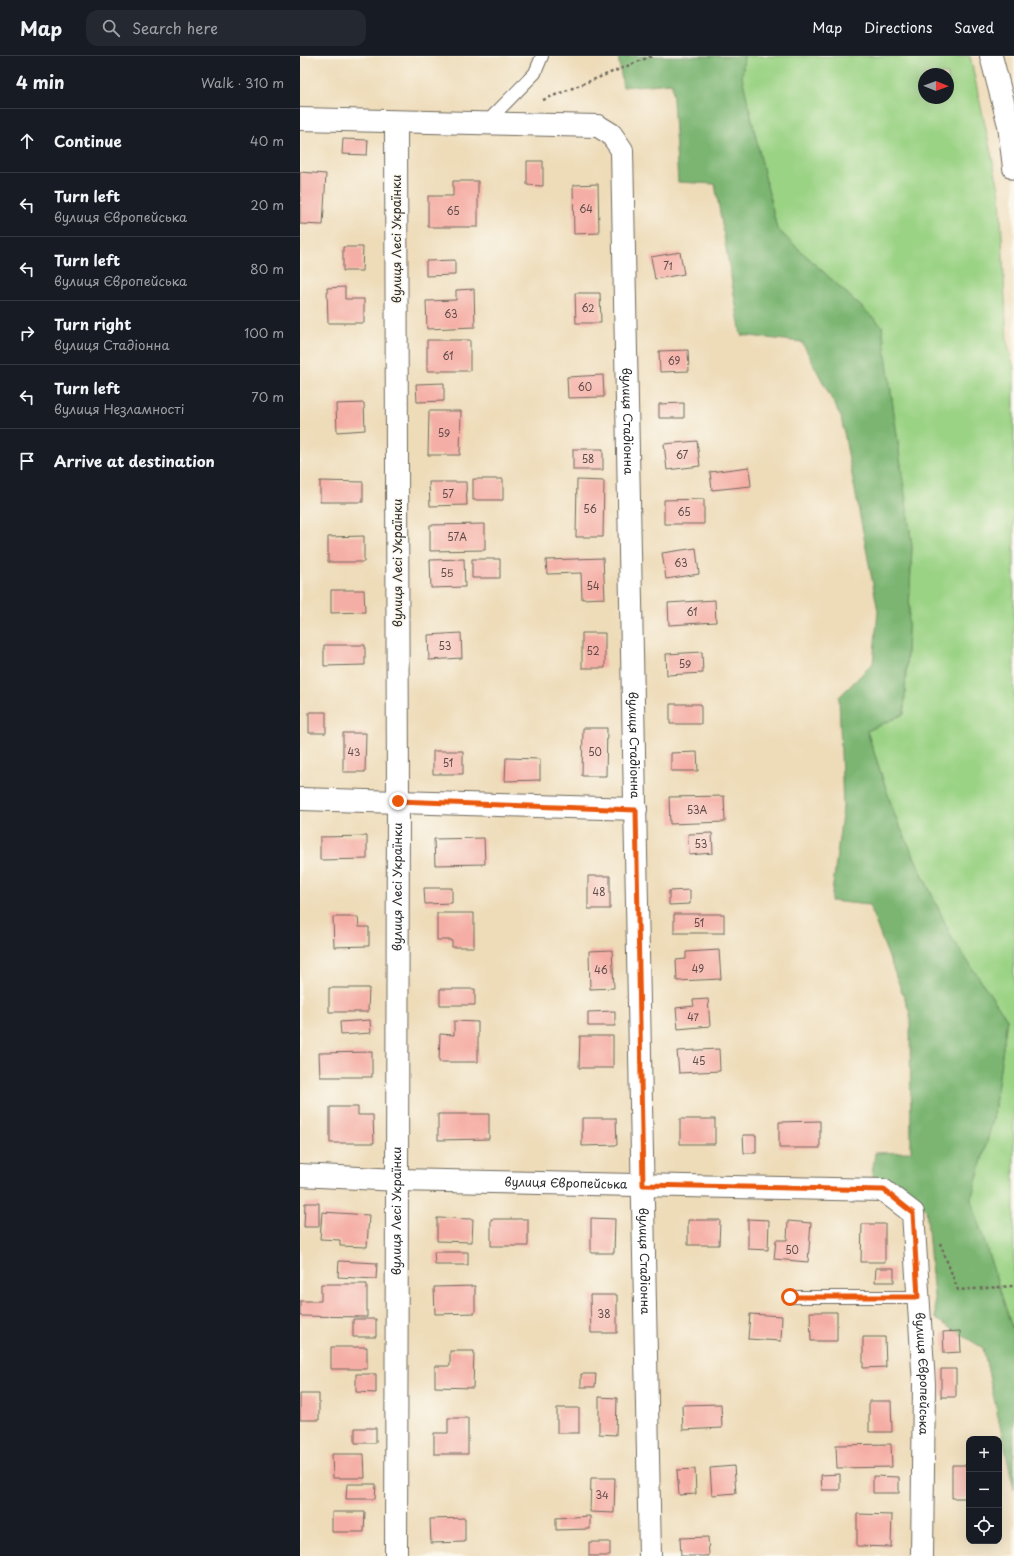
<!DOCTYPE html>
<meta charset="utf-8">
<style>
body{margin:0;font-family:"Playpen Sans",sans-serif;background:#242831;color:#f1f3f6}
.controls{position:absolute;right:12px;bottom:12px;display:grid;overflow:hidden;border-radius:8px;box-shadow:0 4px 16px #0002}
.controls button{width:36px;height:36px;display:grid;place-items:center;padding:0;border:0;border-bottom:1px solid #363941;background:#171b24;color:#f1f3f6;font:20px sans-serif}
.compass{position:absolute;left:618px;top:12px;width:36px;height:36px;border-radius:50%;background:#171b24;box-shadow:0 4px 16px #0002;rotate:91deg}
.stop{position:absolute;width:12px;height:12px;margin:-9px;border:3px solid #ea580c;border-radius:50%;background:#fff}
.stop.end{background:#ea580c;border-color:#fff;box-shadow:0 1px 4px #0008}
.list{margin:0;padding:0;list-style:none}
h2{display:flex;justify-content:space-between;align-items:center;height:52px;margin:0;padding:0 16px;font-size:17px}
h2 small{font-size:13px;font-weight:400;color:#9ea1a6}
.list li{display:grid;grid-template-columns:26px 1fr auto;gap:12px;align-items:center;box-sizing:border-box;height:64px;padding:0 16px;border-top:1px solid #363941}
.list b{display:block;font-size:15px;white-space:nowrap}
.list p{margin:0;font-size:13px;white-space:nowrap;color:#9ea1a6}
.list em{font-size:13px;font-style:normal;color:#9ea1a6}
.icon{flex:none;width:22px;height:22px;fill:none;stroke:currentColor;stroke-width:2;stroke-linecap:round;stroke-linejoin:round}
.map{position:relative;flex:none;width:714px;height:1500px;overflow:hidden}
header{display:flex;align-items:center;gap:24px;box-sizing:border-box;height:56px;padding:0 20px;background:#171b24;border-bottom:1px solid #363941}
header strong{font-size:19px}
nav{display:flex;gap:22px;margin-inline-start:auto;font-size:14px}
.search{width:280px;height:36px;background:#242831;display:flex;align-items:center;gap:10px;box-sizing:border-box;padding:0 14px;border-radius:12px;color:#9ea1a6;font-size:15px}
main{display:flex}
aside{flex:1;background:#171b24}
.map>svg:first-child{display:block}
.green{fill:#9bd385;stroke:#637f58;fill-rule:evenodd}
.forest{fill:#7cb572;stroke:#54704e}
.building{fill:#f5aea5}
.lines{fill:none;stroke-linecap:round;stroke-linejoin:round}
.lane-casing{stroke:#6f695d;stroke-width:14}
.street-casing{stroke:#6f695d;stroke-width:24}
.path{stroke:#6f695d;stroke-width:2.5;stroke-dasharray:3 3;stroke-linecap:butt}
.lane{stroke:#fff;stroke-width:12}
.street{stroke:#fff;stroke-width:22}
.route{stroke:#ea580c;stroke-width:5}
.labels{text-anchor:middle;stroke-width:3;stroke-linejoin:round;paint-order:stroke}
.number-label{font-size:10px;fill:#5e4c4a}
.street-label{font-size:12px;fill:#2b2b2b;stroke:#fbf7ec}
</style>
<header>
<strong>Map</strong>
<div class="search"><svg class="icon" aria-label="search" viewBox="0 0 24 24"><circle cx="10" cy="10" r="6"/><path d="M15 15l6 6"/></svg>Search here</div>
<nav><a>Map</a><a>Directions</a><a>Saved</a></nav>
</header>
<main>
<aside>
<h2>4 min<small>Walk · 310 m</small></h2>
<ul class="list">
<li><svg class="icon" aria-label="ahead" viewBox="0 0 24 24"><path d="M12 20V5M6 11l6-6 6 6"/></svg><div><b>Continue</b></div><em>40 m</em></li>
<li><svg class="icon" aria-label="left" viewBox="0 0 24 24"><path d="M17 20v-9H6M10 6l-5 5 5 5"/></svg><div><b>Turn left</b><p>вулиця Європейська</p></div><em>20 m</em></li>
<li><svg class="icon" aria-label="left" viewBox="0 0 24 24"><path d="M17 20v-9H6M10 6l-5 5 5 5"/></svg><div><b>Turn left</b><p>вулиця Європейська</p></div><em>80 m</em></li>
<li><svg class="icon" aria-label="right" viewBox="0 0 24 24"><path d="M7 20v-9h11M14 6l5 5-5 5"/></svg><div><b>Turn right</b><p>вулиця Стадіонна</p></div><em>100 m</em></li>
<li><svg class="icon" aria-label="left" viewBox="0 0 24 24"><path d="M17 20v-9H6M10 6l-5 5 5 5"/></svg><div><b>Turn left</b><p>вулиця Незламності</p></div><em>70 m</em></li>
<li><svg class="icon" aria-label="arrive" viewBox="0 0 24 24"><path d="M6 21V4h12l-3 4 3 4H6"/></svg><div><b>Arrive at destination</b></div></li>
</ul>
</aside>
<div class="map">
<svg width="714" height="1500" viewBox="0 0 714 1500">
<rect width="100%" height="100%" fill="#fbf7ec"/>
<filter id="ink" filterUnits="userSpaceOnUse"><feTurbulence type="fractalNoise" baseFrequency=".025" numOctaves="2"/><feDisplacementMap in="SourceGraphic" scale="8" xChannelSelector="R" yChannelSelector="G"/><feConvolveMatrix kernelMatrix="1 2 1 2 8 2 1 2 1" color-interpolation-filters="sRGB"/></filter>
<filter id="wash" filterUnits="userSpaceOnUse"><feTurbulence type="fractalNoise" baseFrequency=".012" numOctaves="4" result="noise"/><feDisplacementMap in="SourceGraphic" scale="16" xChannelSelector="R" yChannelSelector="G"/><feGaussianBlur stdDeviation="0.9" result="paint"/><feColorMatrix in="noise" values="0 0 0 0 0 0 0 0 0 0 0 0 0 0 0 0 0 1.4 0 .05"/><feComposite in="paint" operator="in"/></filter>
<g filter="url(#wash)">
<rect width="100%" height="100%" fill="#eedcb9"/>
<path class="green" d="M444 0H670L700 138 707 286 714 312V1278L671 1144 693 1063 707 963 653 884 595 760 567 675 604 658 612 490 582 270 477 173 442 21ZM624 18H648V42H624Z"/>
<path class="forest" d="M318 0H444L442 21 477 173 582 270 612 490 604 658 567 675 595 760 653 884 707 963 693 1063 671 1144 714 1278V1434L683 1292 636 1263 626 1153 571 1126 575 1097 611 1096 610 957 569 849 531 845 543 751 539 641 573 607 578 555 541 361 502 286 441 279 415 128 378 126 372 27 323 31Z"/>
<g id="blocks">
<path class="building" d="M43 83 68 84 67 99 42 98Z
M227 105H243V130L227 129Z
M0 116 26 118 23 169 0 168Z
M153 125H178V171H128V140H153Z
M298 128 299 177 274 178 273 129Z
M43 191H63L62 215H43Z
M380 196 384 218 355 223 351 201Z
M155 204V219L126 220V205Z
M45 231V243H64V267H28L27 232Z
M174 233 175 271 127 273 126 245 156 244V234Z
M275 237H300L301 267H276Z
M127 284H170V315H127Z
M388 294 389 315 360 316 359 295Z
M303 319 304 341 268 342 267 321Z
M144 327V345L117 346 116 328Z
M64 347 65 374 37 376 36 348Z
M384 347V362H359V348Z
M129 355H161L160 399H128Z
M397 385 400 410 367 414 364 388Z
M273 393H303V414H273Z
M449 411 451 430 412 434 410 416Z
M173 423H203V444H173Z
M277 424 304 425 303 481H276Z
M20 425 63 426V446H20Z
M129 426H166L167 449 130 450Z
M404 443V468H364V444Z
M185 468V494L130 495V469Z
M64 480V506H28V481Z
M396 492 399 518 366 523 362 497Z
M303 502 305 542 282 543 281 517 247 518 246 504Z
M164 503 165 531 131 532 130 504Z
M172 503H200V522H172Z
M31 534H64L65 556 31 557Z
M415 544 416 566 369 569 368 547Z
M161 577 162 602 129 604 128 579Z
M282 577H305V612H282Z
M24 589H65V609L24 610Z
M402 596 403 617 367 619 366 598Z
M370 648H401V668H370Z
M9 656H26V677H9Z
M283 672H307L306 720H282Z
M43 677H66L65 716H43Z
M133 695H163V718H133Z
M397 696 398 715H371V697Z
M206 702 240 703V724L205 725Z
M424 740 425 766 370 768 369 741Z
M412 777 413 797 389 799 388 778Z
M67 780V803L20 804V781Z
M184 782 185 808 135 809 134 783Z
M288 820H310V853H288Z
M124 832H152V847L125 848Z
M390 834V848L369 849V835Z
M137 857H174V891H152V884H137Z
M374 858H424V877H374Z
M33 861H58L59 871H69V890L34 891Z
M312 894 314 932 290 933 289 895Z
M419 894 421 923 377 925 376 904 386 903V896Z
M29 932H69L68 956H29Z
M140 933H175V949H140Z
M408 943 410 970 378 973 376 952 394 950 393 944Z
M315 955V970H288V956Z
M70 964 71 977 41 979 40 966Z
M154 965 178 966V1006H139L140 978 154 979Z
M280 980H313V1012H279Z
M419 993 420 1015 379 1017 377 995Z
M72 996V1021H20L19 997Z
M30 1051H58V1059H73L74 1087H30Z
M138 1058H189V1083L138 1084Z
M282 1062H316L317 1089 282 1090Z
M380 1063H415V1088H380Z
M520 1065V1092H479V1066Z
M443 1079H456V1097H444Z
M5 1147H19V1171H4Z
M22 1156 69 1159 67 1191 40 1190V1184L20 1183Z
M137 1162 173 1163 172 1186 137 1185Z
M291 1162 315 1163 314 1197H291Z
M191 1163H228V1190H191Z
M448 1163 469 1164 468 1194 448 1193Z
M388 1164H420L419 1189H388Z
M488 1165 511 1167 508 1206 474 1203 476 1184H487Z
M562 1168H585V1206H561Z
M134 1196H168V1209H135Z
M39 1205 77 1207 76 1223 38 1221Z
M576 1212H594V1226H575Z
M21 1228H67V1261L0 1260V1245H21Z
M175 1230V1257L135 1258 134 1231Z
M290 1239H317V1277H291Z
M510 1256H537V1285H511Z
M450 1258 482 1260 481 1285 448 1283Z
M53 1263H76V1281H53Z
M660 1275 661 1296 644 1297 643 1276Z
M563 1281H585L586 1311 563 1312Z
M31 1291H67V1313H31Z
M150 1295H174L173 1332 135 1331V1310H150Z
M641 1313H656V1341H641Z
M56 1318H76V1337L56 1336Z
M281 1318H296L295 1331H281Z
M0 1338H19V1364H0Z
M299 1341 317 1342 316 1379 299 1378Z
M569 1345H591L592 1376H569Z
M421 1348 422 1372 383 1374 382 1349Z
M257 1352H279V1377H257Z
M148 1362H168V1398H134V1377H148Z
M55 1372H76V1387H55Z
M591 1388 592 1411 537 1412 536 1389Z
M32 1398H64L65 1422H33Z
M652 1409H669V1442H652Z
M434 1410 436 1437 412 1439 410 1412Z
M395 1413 396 1438 379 1439 377 1414Z
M540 1418V1434H522L521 1419Z
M573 1420 599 1421V1437H573Z
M291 1422H315L314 1457 290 1456Z
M47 1428H76L75 1443H46Z
M32 1456H65L64 1476H32Z
M557 1458 592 1459 591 1491 557 1490Z
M290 1460V1473L256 1474V1462Z
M165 1462V1486L131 1487 130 1463Z
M408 1481 409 1500H381L380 1482Z
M289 1486H310V1500H289Z"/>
</g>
</g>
<g filter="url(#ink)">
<use href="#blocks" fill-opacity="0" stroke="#6f695d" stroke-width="1"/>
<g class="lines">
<defs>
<path id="lane" d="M185 68 235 17 242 0
M490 1241H618"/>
<g id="street">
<path d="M691 0 709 69 714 112"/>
<path id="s1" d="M0 63 298 70 311 78 322 94 350 1500"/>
<path d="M0 743 336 753"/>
<path id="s2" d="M0 1119 98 1124 583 1134 613 1157 624 1328 622 1500"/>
<path id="s3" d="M96 1500 98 745 96 66"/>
</g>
</defs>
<use href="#lane" class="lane-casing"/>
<use href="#street" class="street-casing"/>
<path class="path" d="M243 44 352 0
M640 1187 658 1234 714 1230"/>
<use href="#lane" class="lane"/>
<use href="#street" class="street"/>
</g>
</g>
<g class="lines" filter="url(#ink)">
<path class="route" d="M98 745 336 754 343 1129 584 1134 613 1157 618 1241H490"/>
</g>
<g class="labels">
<g class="number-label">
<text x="286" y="157">64</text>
<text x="153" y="159">65</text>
<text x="368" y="214">71</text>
<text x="288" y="256">62</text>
<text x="151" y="262">63</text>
<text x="148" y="304">61</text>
<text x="374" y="309">69</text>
<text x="285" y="335">60</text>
<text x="144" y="381">59</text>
<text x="382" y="403">67</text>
<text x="288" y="407">58</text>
<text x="148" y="442">57</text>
<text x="290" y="457">56</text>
<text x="384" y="460">65</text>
<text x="157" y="485">57А</text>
<text x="381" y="511">63</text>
<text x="147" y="521">55</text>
<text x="293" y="534">54</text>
<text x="392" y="560">61</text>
<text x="145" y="594">53</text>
<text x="293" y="599">52</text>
<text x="385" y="612">59</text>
<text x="54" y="700">43</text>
<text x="295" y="700">50</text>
<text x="148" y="711">51</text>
<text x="397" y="758">53А</text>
<text x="401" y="792">53</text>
<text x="299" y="840">48</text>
<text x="399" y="871">51</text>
<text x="398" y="917">49</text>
<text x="301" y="918">46</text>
<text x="393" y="965">47</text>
<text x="399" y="1009">45</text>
<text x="492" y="1198">50</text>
<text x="304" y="1262">38</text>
<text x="302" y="1443">34</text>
</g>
<g class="street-label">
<text transform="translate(97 183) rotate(-90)" y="4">вулиця Лесі Українки</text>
<text dy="4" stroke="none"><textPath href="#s1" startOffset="604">вулиця Стадіонна</textPath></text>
<text transform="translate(98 507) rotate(-90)" y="4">вулиця Лесі Українки</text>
<text dy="4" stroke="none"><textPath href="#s1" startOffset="928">вулиця Стадіонна</textPath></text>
<text dy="4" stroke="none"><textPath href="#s3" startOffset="669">вулиця Лесі Українки</textPath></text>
<text dy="4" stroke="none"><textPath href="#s2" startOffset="266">вулиця Європейська</textPath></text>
<text dy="4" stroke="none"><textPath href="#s3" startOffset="345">вулиця Лесі Українки</textPath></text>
<text dy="4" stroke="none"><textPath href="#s1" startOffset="1444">вулиця Стадіонна</textPath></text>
<text dy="4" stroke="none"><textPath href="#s2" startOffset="782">вулиця Європейська</textPath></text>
</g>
</g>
</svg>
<div class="controls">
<button>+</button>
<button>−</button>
<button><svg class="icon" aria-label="locate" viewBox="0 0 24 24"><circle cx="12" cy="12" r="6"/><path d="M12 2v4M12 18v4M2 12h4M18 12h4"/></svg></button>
</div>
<svg class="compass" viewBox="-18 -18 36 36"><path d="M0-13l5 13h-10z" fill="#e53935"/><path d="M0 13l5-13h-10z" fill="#9ea1a6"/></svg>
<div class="stop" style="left:490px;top:1241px"></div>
<div class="stop end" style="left:98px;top:745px"></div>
</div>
</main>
